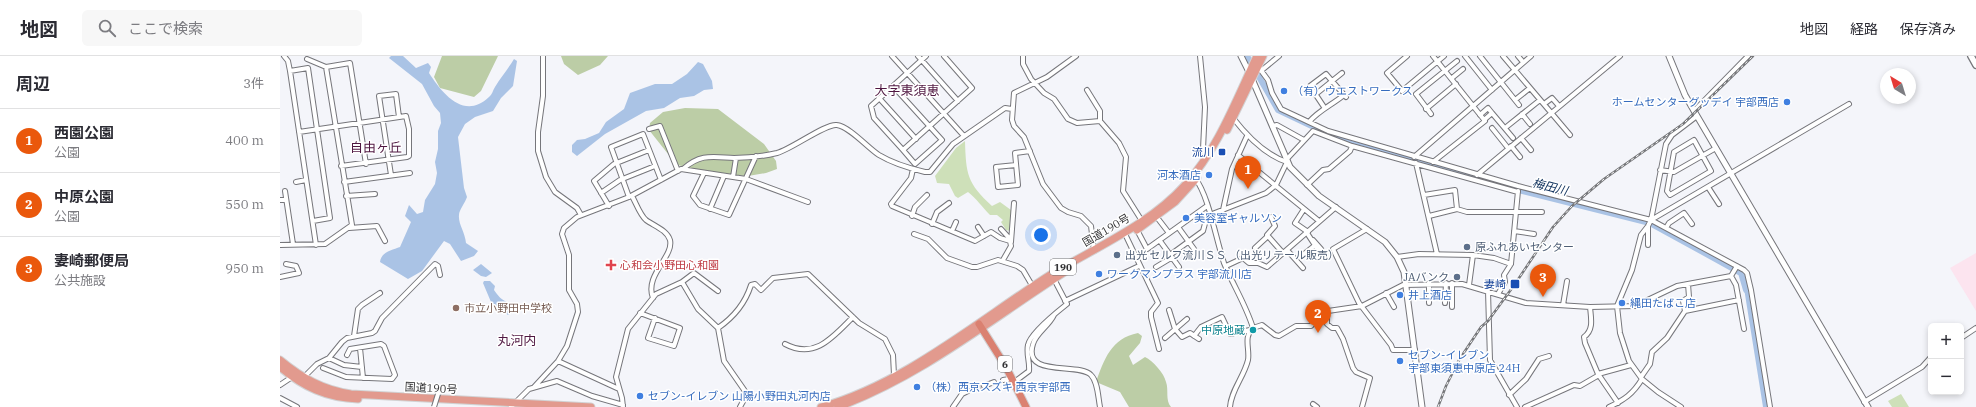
<!DOCTYPE html>
<html lang="ja">
<meta charset="utf-8">
<style>
body{margin:0;font-family:"IBM Plex Serif","Noto Sans JP",serif;background:#f7f7f7;color:#2b2b33}
.controls{position:absolute;right:12px;bottom:12px;display:grid;overflow:hidden;border-radius:6px;box-shadow:0 2px 6px #0003}
.controls button{width:36px;height:36px;display:grid;place-items:center;padding:0;border:0;border-bottom:1px solid #e1e1e2;background:#fff;color:#2b2b33;font:20px sans-serif}
.compass{position:absolute;left:1600px;top:12px;width:36px;height:36px;border-radius:50%;background:#fff;box-shadow:0 2px 6px #0003;rotate:322deg}
.you{position:absolute;left:761px;top:179px;width:14px;height:14px;margin:-10px;border:3px solid #fff;border-radius:50%;background:#1a73e8;box-shadow:0 0 0 6px #1a73e833}
.badge{display:grid;place-items:center;width:26px;height:26px;border-radius:50%;background:#ea580c;color:#fff;font-size:13px;font-weight:700}
.pin{position:absolute;translate:-50% -33px;filter:drop-shadow(0 1px 2px #0008)}
.pin::after{content:'';position:absolute;top:21px;width:14px;height:12px;background:inherit;clip-path:polygon(0 0,100% 0,50% 100%)}
.list{margin:0;padding:0;list-style:none}
h2{display:flex;justify-content:space-between;align-items:center;height:52px;margin:0;padding:0 16px;font-size:17px}
h2 small{font-size:13px;font-weight:400;color:#7c7c81}
.list li{display:grid;grid-template-columns:26px 1fr auto;gap:12px;align-items:center;box-sizing:border-box;height:64px;padding:0 16px;border-top:1px solid #e1e1e2}
.list b{display:block;font-size:15px;white-space:nowrap}
.list p{margin:0;font-size:13px;white-space:nowrap;color:#7c7c81}
.list em{font-size:13px;font-style:normal;color:#7c7c81}
.icon{flex:none;width:22px;height:22px;fill:none;stroke:currentColor;stroke-width:2;stroke-linecap:round;stroke-linejoin:round}
.map{position:relative;flex:none;width:1696px;height:351px;overflow:hidden}
header{display:flex;align-items:center;gap:24px;box-sizing:border-box;height:56px;padding:0 20px;background:#fff;border-bottom:1px solid #e1e1e2}
header strong{font-size:19px}
nav{display:flex;gap:22px;margin-inline-start:auto;font-size:14px}
.search{width:280px;height:36px;background:#f7f7f7;display:flex;align-items:center;gap:10px;box-sizing:border-box;padding:0 14px;border-radius:6px;color:#7c7c81;font-size:15px}
main{display:flex}
aside{flex:1;background:#fff}
.map>svg:first-child{display:block}
.industrial{fill:#fce4ef}
.green{fill:#cee0b9}
.forest{fill:#bccda6}
.water{fill:#aac3e5}
.lines{fill:none;stroke-linecap:round;stroke-linejoin:round}
.river{stroke:#aac3e5;stroke-width:6}
.minor-tunnel{stroke:#ceced3;stroke-width:4;stroke-dasharray:4 2;stroke-linecap:butt}
.minor-casing{stroke:#76767b;stroke-width:6}
.tertiary-casing{stroke:#76767b;stroke-width:7}
.secondary-casing{stroke:#76767b;stroke-width:8}
.trunk-casing{stroke:#d2d2d3;stroke-width:9}
.motorway-casing{stroke:#d2d2d3;stroke-width:9}
.minor{stroke:#fff;stroke-width:4}
.tertiary{stroke:#fff;stroke-width:5}
.secondary{stroke:#fff;stroke-width:5.5}
.trunk{stroke:#e29a8e;stroke-width:7}
.motorway{stroke:#da8171;stroke-width:7}
.rail-casing{stroke:#76777a;stroke-width:2.5}
.rail{stroke:#fff;stroke-width:1;stroke-dasharray:3;stroke-linecap:butt}
.minor-bridge-casing{stroke:#76767b;stroke-width:6;stroke-linecap:butt}
.minor-bridge{stroke:#fff;stroke-width:4}
.shop-dot{fill:#3f7fe0;stroke:#fff;stroke-width:1.5}
.transit-dot{fill:#1a4fb4;stroke:#fff;stroke-width:1.5}
.service-dot{fill:#5c6f8a;stroke:#fff;stroke-width:1.5}
.health-dot{fill:#e0444e;stroke:#fff;stroke-width:1.5}
.education-dot{fill:#8d6e63;stroke:#fff;stroke-width:1.5}
.culture-dot{fill:#0f9aa8;stroke:#fff;stroke-width:1.5}
.labels{text-anchor:middle;stroke-width:3;stroke-linejoin:round;paint-order:stroke}
.shield{fill:#fff;stroke:#717172;stroke-width:1}
.shield-label{font-size:10px;font-weight:bold;fill:#343436}
.shop-label{font-size:11px;fill:#366cbe;stroke:#fff;text-anchor:start}
.transit-label{font-size:11px;fill:#164399;stroke:#fff;text-anchor:end}
.street-label{font-size:11px;fill:#343436;stroke:#fff}
.service-label{font-size:11px;fill:#4e5e75;stroke:#fff;text-anchor:start}
.health-label{font-size:11px;fill:#be3a42;stroke:#fff;text-anchor:start}
.education-label{font-size:11px;fill:#785e54;stroke:#fff;text-anchor:start}
.culture-label{font-size:11px;fill:#0d838f;stroke:#fff;text-anchor:end}
.water-label{font-size:12px;font-style:italic;fill:#10325d;stroke:#fff}
.quarter-label{font-size:13px;fill:#4f1741;stroke:#fff}
</style>
<header>
<strong>地図</strong>
<div class="search"><svg class="icon" aria-label="search" viewBox="0 0 24 24"><circle cx="10" cy="10" r="6"/><path d="M15 15l6 6"/></svg>ここで検索</div>
<nav><a>地図</a><a>経路</a><a>保存済み</a></nav>
</header>
<main>
<aside>
<h2>周辺<small>3件</small></h2>
<ul class="list">
<li><span class="badge">1</span><div><b>西園公園</b><p>公園</p></div><em>400 m</em></li>
<li><span class="badge">2</span><div><b>中原公園</b><p>公園</p></div><em>550 m</em></li>
<li><span class="badge">3</span><div><b>妻崎郵便局</b><p>公共施設</p></div><em>950 m</em></li>
</ul>
</aside>
<div class="map">
<svg width="1696" height="351" viewBox="0 0 1696 351">
<rect width="100%" height="100%" fill="#f4f5fa"/>
<path class="industrial" d="M1696 197V255L1670 212Z"/>
<path class="green" d="M685 85C686 118 687 127 712 150L720 146 731 154 732 162 730 175 726 174 721 166 723 164 717 159H710C702 151 697 143 688 136L678 142 675 140 669 128 657 127 655 120 676 92Z
M1621 338 1629 351H1612L1608 345Z"/>
<path class="forest" d="M162 0H218L201 35 194 41 160 32 154 21Z
M281 0H328L320 9 298 19 284 8Z
M405 52 438 53 484 88 496 105 497 113 486 117 468 120 422 118 396 108 369 74 370 67 383 56Z
M858 277 862 280 860 287 849 300 853 309 865 301C873 305 884 317 886 326 889 334 885 344 891 351H849L840 336 816 326C824 304 831 282 858 277Z"/>
<path class="water" d="M111 0H123L136 12 148 7 151 11 149 17C162 37 184 65 209 41 212 39 213 34 215 31 221 21 228 13 234 3L237 5 233 30 221 42 213 55 195 61 185 68 178 81 184 132 187 141C185 147 179 154 179 159 178 168 185 176 186 187L198 195 194 200 181 205 170 188 164 185 142 215 128 223 100 206C101 196 112 194 120 191L131 166 125 160 129 149 137 158 143 156 145 144 155 128 157 117 155 106 158 93V75L161 67 160 57 154 50 142 28 109 2Z
M418 6 423 8 432 25 433 33 424 34 414 40 400 42 384 52 366 55 325 78 297 100 292 96V89L297 84 305 83 319 77 326 66 344 53 350 37 375 28H392L407 18Z
M201 208 212 217 206 221 201 220 193 214Z
M204 225H210L215 230 214 234C223 248 229 245 240 253L228 259 211 246 203 227Z
M1463 226H1467L1488 351H1483Z"/>
<g class="lines">
<path class="river" d="M967 0 998 54 1057 82 1202 124
M1222 130 1370 167 1461 217 1466 234"/>
<path class="minor-tunnel" d="M688 335 704 330"/>
<defs>
<path id="minor" d="M4 0 8 5 10 15 36 189
M263 0V40L258 76V95L266 121 275 136 297 152 301 159
M612 0 684 80
M638 0 678 45
M646 0 591 50 594 62 623 94 692 32 664 0
M743 0V8L751 23 764 37 774 43 788 63 797 67 820 65 839 87 846 101 843 135 862 165
M796 0 767 21 734 37 732 64 734 70 744 81 763 128 781 152 788 156 801 160 811 170 814 195
M920 0 925 51 923 93 926 102
M1127 0 1107 17 1122 35 1164 0
M1185 0 1212 34
M1200 0 1239 49
M1223 0 1290 79
M1238 0 1243 6
M27 3 46 11 70 7 86 108
M977 9 988 24 992 37 1001 53 1048 75 1238 130 1371 164 1464 214 1467 217 1471 234 1490 351
M982 14 999 0
M10 15 28 12 50 162 33 165
M1172 22 1183 13
M1052 25 1066 41
M613 30 662 84 635 108 623 94
M807 34 820 55V65
M1036 38 1062 17
M599 42 636 83
M1235 44 1250 32
M1264 48 1272 42 1279 50
M1044 51 1030 30 1046 18 1052 25
M1146 53 1176 28
M1414 55 1468 0
M1151 58 1136 38 1177 5
M1242 58 1250 68
M1200 59 1208 52 1212 57
M1204 64 1212 57 1233 82
M1029 66C1039 54 1052 49 1064 39
M992 70 997 69 1024 84
M1212 72 1228 92
M1225 72 1260 44
M369 73 380 70 398 115
M19 76 126 60 129 73V100L127 101 61 110
M1241 82 1251 94
M1414 84 1431 115 1390 139 1387 135 1394 96Z
M1231 90 1240 101
M958 99 1039 165
M1134 101 1251 0
M1006 104 1033 75 1072 90 1238 136
M1153 106 1205 65 1153 0
M1136 107 1157 198
M736 109 716 111 718 131 738 129 735 97 750 95
M403 113C421 97 433 101 454 102 468 102 484 100 497 97 512 93 546 67 557 69 570 71 588 92 599 99 614 108 628 112 645 116H650L673 88 725 52 732 53
M633 113 631 122 611 148 612 150 695 185 711 176 720 182 730 185 731 190 723 204
M1380 114 1394 116 1436 92
M424 117 413 140 420 149 449 159 476 100
M111 119 99 40 116 38 119 61
M1197 119 1340 0
M453 121 456 102
M915 122C929 140 936 184 944 207 953 229 966 249 973 272
M16 126 26 124
M64 126 130 117
M1027 129 1043 114 1049 113 1070 95 1072 90
M1428 131 1439 148
M5 135 13 188
M321 137 340 124 375 110
M1144 139 1175 134 1177 153
M66 140 95 138
M352 140C356 147 360 159 366 164 374 170 387 174 390 184 394 201 364 219 373 242
M349 141 331 91 363 78 381 124
M0 144H6
M329 150 314 125 334 108 369 94
M430 153 444 120
M1024 153 1015 167 1028 176
M943 154 952 113 967 80
M632 160 635 151 647 139
M1149 160 1177 153 1187 156H1262
M991 161 995 170 987 179 1003 197
M879 164 889 177
M1371 164 1569 48
M652 168 657 156 669 147
M698 171 704 180
M898 171 914 193
M69 172 97 170 105 185
M1386 172 1389 167 1404 157 1412 168
M721 173 731 184
M1087 173 1053 193 1079 247 1111 289 1113 294H1135
M857 174 867 193 927 150
M672 175 676 166
M1234 175 1254 178
M1027 177 1042 200
M634 178 648 183 667 202 692 211H697L718 204 737 210 743 214 753 231
M846 180 878 247 871 256V261L879 293
M1033 184 1041 193
M880 185 899 211
M731 186 734 147
M0 189 45 188 72 169 46 11
M1368 189V170
M975 192 988 180
M1007 194 1023 212
M1024 198 1034 190
M890 199 923 175 927 160 986 137 996 129 1007 106C985 99 967 80 953 62
M1193 199 1214 202 1231 208
M1117 201 1139 198 1193 199 1189 229
M946 210 963 202 969 207H978L987 211 1056 151
M876 211 891 202
M1451 220 1456 229 1464 273
M0 221 19 217 16 210 6 208
M402 226 414 217 438 235
M1208 235 1210 304 1237 351
M1106 237 1114 251
M1218 238 1225 226 1224 219 1231 208 1238 135
M785 245 859 210
M1149 247V227
M1165 247 1166 227
M1283 249 1287 225
M1172 251V227
M1310 251C1311 262 1314 274 1304 281L1305 287 1318 318
M889 254 895 273 902 281 910 277 919 283
M1405 255 1459 244
M1047 256V268L1052 272H1057L1063 283 1073 312 1076 316 1090 322 1082 351
M360 257 400 272 394 290 368 282 375 262
M774 259C769 270 756 277 753 288 742 322 799 306 811 319 818 326 818 341 820 351
M438 272C454 261 465 248 471 229L475 228 481 234 493 222 528 218 579 267 605 283 613 299 614 319
M74 280 78 253 82 249 100 237
M914 280 921 271 942 261 950 278 970 274
M885 282 907 263
M1681 282 1696 272
M505 288C535 304 553 281 573 261
M80 292 83 322
M49 302 64 309 82 311
M278 305 339 333
M43 312 66 321 112 323 115 319 104 290 101 288 70 293 67 299
M1361 321 1370 308 1372 296 1387 282 1405 255 1403 245 1409 241 1408 228
M23 322 37 308 49 302 62 286 67 282 92 277 95 275 102 262 155 208 158 210 160 219
M723 324 729 323
M737 324 749 315C750 306 746 298 748 289 750 277 777 256 787 248L774 223
M0 329 12 321
M704 330 714 326
M254 331 278 305 287 290 298 256 297 248 289 234V199L282 178 284 172 297 161 349 141 401 113 466 123 528 146
M1229 339 1246 323 1259 303 1269 300
M0 342 17 351
M1584 346 1642 311 1651 301
M1338 347 1318 318 1351 309
M1033 348 1037 351
M231 351 249 333 277 325 312 340 343 349
M343 351 342 342 336 321 348 273 376 238 402 226 418 253 438 272 444 305 467 338 460 351
M673 351 682 338 688 335
M950 351C951 334 964 321 968 304 970 293 963 281 973 272L982 269 995 279 999 280 1016 270H1031L1036 264 1048 255 1082 250 1123 229 1182 228 1246 247 1310 251 1355 250 1397 230 1451 220 1457 210
M1245 351 1294 329 1300 330 1319 319
M1329 351C1344 344 1353 338 1362 323
M1401 351 1378 336 1362 323 1349 305 1340 277 1337 250 1352 214 1361 179 1368 170 1371 164 1386 88 1392 79 1417 60"/>
<path id="tertiary" d="M961 0 969 16 1010 111 1039 140 1105 186 1117 201 1124 216 1142 351
M1389 0 1405 39 1417 60 1588 351"/>
<path id="secondary" d="M1691 0 1696 9"/>
<path id="trunk" d="M947 74 983 0
M857 174 895 146 917 122
M0 304C22 322 43 334 71 338L311 351
M0 311C23 331 47 342 78 343
M541 351C624 328 698 265 770 219 816 191 869 169 905 129 938 93 956 44 977 0
M558 351C644 319 715 260 791 212"/>
<path id="motorway" d="M699 268 726 311 746 351"/>
</defs>
<use href="#minor" class="minor-casing"/>
<use href="#tertiary" class="tertiary-casing"/>
<use href="#secondary" class="secondary-casing"/>
<use href="#trunk" class="trunk-casing"/>
<use href="#motorway" class="motorway-casing"/>
<use href="#minor" class="minor"/>
<use href="#tertiary" class="tertiary"/>
<use href="#secondary" class="secondary"/>
<use href="#trunk" class="trunk"/>
<use href="#motorway" class="motorway"/>
<defs>
<path id="rail" d="M1158 351 1166 330 1179 304 1201 271 1208 265 1235 228 1273 171 1292 150 1324 123 1403 68 1473 0"/>
</defs>
<use href="#rail" class="rail-casing"/>
<use href="#rail" class="rail"/>
<defs>
<path id="minor-bridge" d="M154 351 158 338"/>
</defs>
<use href="#minor-bridge" class="minor-bridge-casing"/>
<use href="#minor-bridge" class="minor-bridge"/>
</g>
<g class="shop-dot">
<circle cx="1004" cy="35" r="4"/>
<circle cx="1507" cy="46" r="4"/>
<circle cx="929" cy="119" r="4"/>
<circle cx="906" cy="162" r="4"/>
<circle cx="819" cy="218" r="4"/>
<circle cx="1120" cy="239" r="4"/>
<circle cx="1342" cy="247" r="4"/>
<circle cx="1120" cy="305" r="4"/>
<circle cx="637" cy="331" r="4"/>
<circle cx="360" cy="340" r="4"/>
</g>
<g class="transit-dot">
<rect x="938" y="92" width="8" height="8" rx="2"/>
<rect x="1230" y="223" width="10" height="10" rx="2"/>
</g>
<g class="service-dot">
<circle cx="1187" cy="191" r="4"/>
<circle cx="837" cy="199" r="4"/>
<circle cx="1177" cy="221" r="4"/>
</g>
<path class="health-dot" d="M329 203h4v4h4v4h-4v4h-4v-4h-4v-4h4z"/>
<circle class="education-dot" cx="176" cy="252" r="4"/>
<circle class="culture-dot" cx="973" cy="274" r="4"/>
<g class="labels">
<g class="shield">
<rect x="770" y="203" width="26" height="16" rx="3"/>
<rect x="718" y="300" width="14" height="16" rx="3"/>
</g>
<g class="shield-label">
<text x="783" y="215">190</text>
<text x="725" y="312">6</text>
</g>
<g class="shop-label">
<text x="1012" y="39">（有）ウエストワークス</text>
<text x="1499" y="50" text-anchor="end">ホームセンターグッデイ 宇部西店</text>
<text x="921" y="123" text-anchor="end">河本酒店</text>
<text x="914" y="166">美容室ギャルソン</text>
<text x="827" y="222">ワークマンプラス 宇部流川店</text>
<text x="1128" y="243">井上酒店</text>
<text x="1350" y="251">縄田たばこ店</text>
<text x="1128" y="303">セブン-イレブン<tspan x="1128" dy="13">宇部東須恵中原店 24H</tspan></text>
<text x="645" y="335">（株）西京スズキ 西京宇部西</text>
<text x="368" y="344">セブン-イレブン 山陽小野田丸河内店</text>
</g>
<g class="transit-label">
<text x="934" y="100">流川</text>
<text x="1226" y="232">妻崎</text>
</g>
<g class="street-label">
<text transform="translate(826 174) rotate(-30)" y="4">国道190号</text>
<text transform="translate(151 332) rotate(3)" y="4">国道190号</text>
</g>
<g class="service-label">
<text x="1195" y="195">原ふれあいセンター</text>
<text x="845" y="203">出光 セルフ流川ＳＳ （出光リテール販売）</text>
<text x="1169" y="225" text-anchor="end">JAバンク</text>
</g>
<g class="health-label">
<text x="340" y="213">心和会小野田心和園</text>
</g>
<g class="education-label">
<text x="184" y="256">市立小野田中学校</text>
</g>
<g class="culture-label">
<text x="965" y="278">中原地蔵</text>
</g>
<g class="water-label">
<text transform="translate(1270 131) rotate(14)" y="4">梅田川</text>
</g>
<g class="quarter-label">
<text x="627" y="39">大字東須恵</text>
<text x="96" y="96">自由ヶ丘</text>
<text x="237" y="289">丸河内</text>
</g>
</g>
</svg>
<div class="controls">
<button>+</button>
<button>−</button>
</div>
<svg class="compass" viewBox="-18 -18 36 36"><path d="M0-13l5 13h-10z" fill="#e53935"/><path d="M0 13l5-13h-10z" fill="#7c7c81"/></svg>
<div class="you"></div>
<div class="pin badge" style="left:968px;top:133px">1</div>
<div class="pin badge" style="left:1038px;top:277px">2</div>
<div class="pin badge" style="left:1263px;top:241px">3</div>
</div>
</main>
